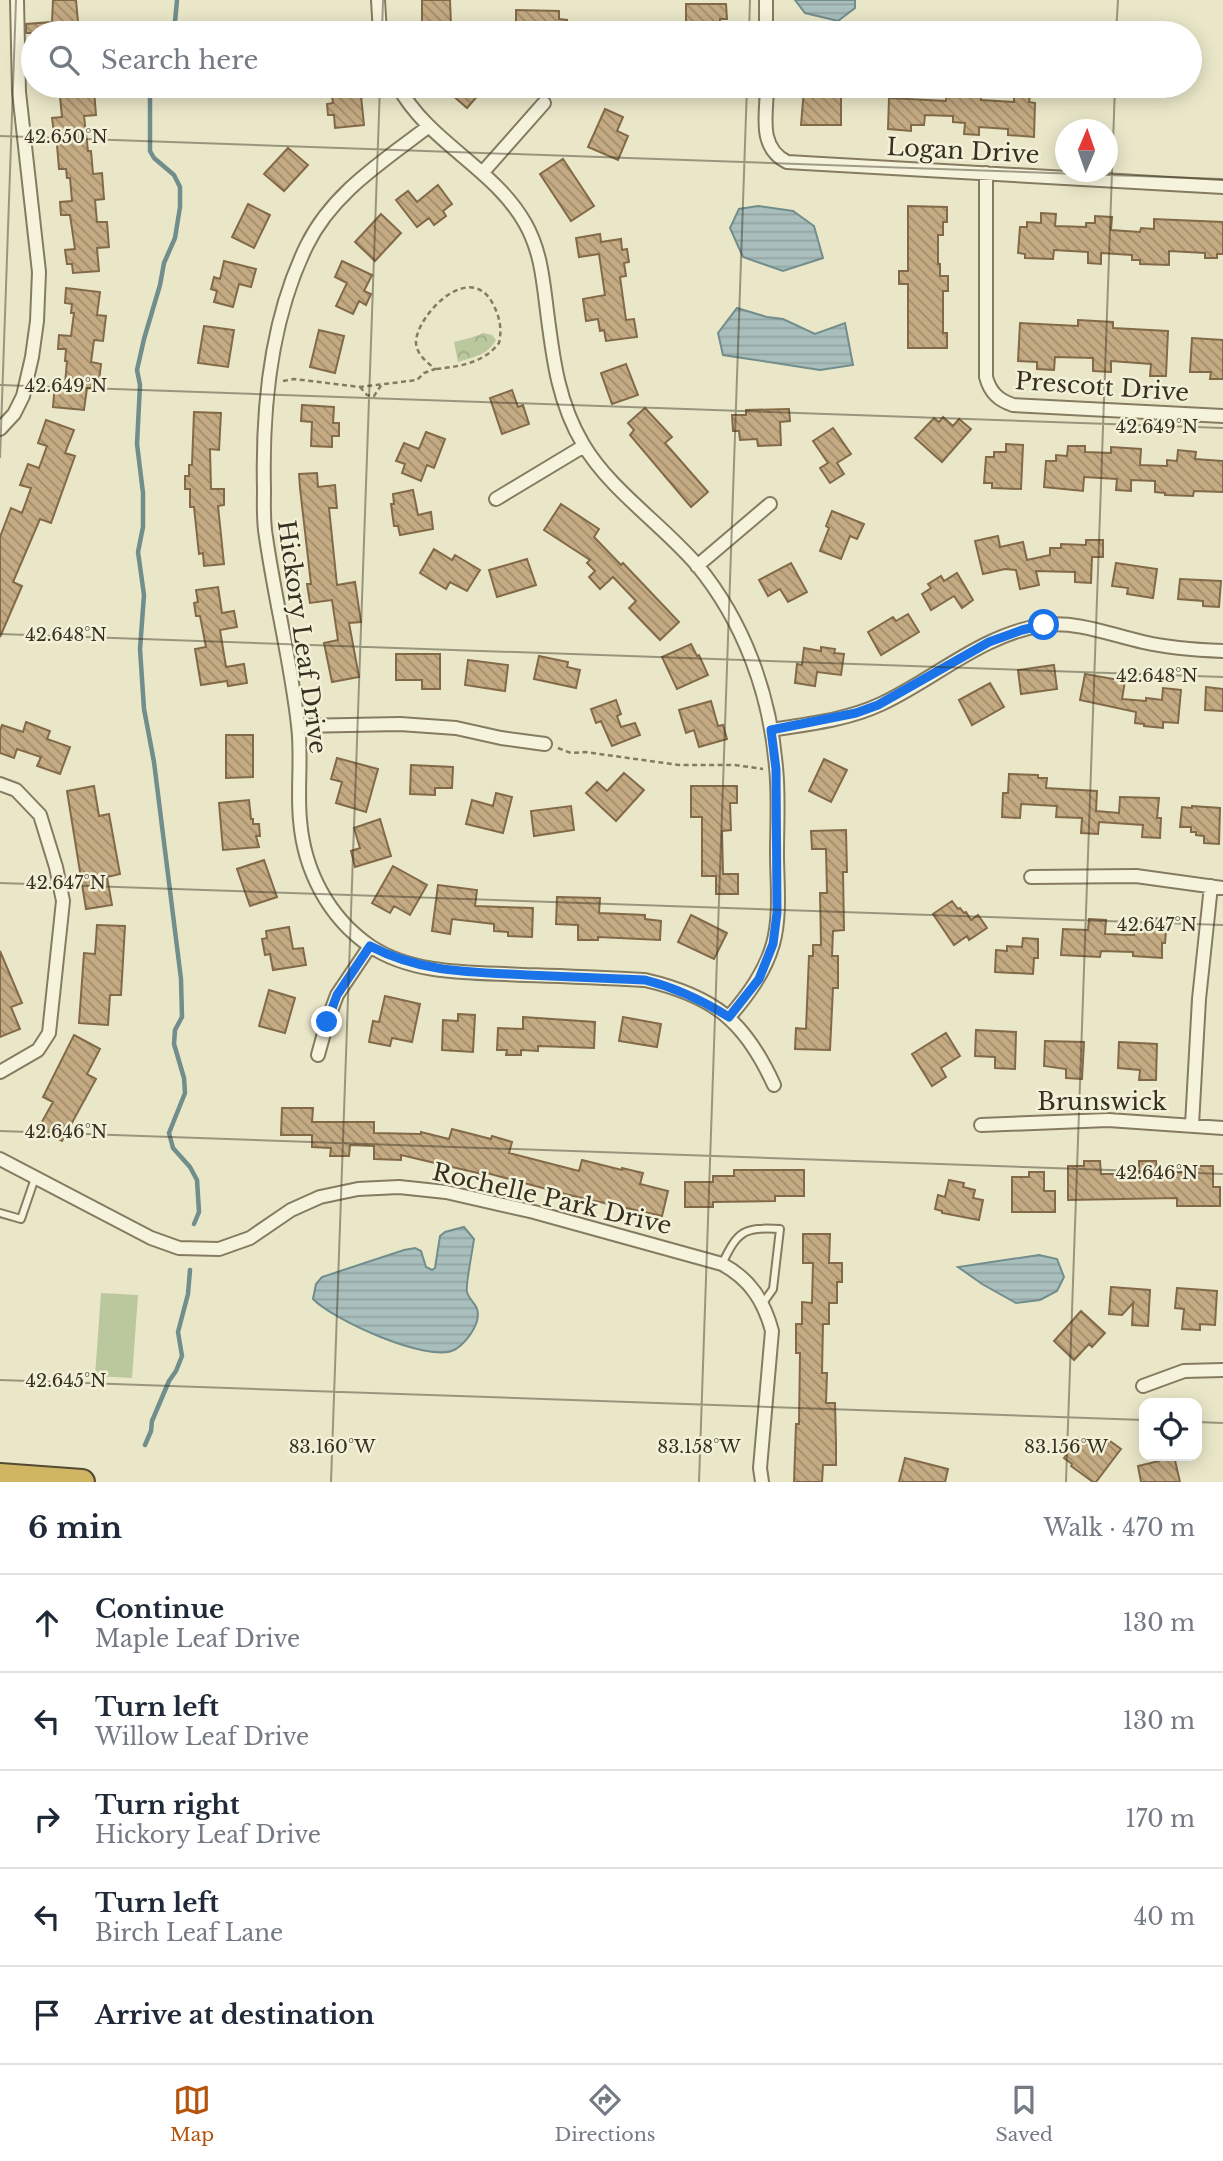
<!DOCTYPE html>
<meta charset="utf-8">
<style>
body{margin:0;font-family:"Libre Baskerville",serif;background:#f2f2f3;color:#1f2937}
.controls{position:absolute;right:21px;bottom:21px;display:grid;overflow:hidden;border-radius:14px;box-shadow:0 4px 18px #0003}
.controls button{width:63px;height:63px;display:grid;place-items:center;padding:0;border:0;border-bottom:2px solid #e0e1e3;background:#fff;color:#1f2937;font:35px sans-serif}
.compass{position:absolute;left:1055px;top:119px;width:63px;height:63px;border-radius:50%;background:#fff;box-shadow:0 4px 18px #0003;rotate:2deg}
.stop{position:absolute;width:21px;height:21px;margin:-16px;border:5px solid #1a73e8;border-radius:50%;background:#fff}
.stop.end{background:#1a73e8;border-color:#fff;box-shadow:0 2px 7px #0008}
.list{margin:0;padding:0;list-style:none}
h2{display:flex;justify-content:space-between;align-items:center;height:91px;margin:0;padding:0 28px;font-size:30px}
h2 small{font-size:23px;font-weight:400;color:#747a83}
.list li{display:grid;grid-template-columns:46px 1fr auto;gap:21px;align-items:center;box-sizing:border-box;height:98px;padding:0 28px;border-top:2px solid #e0e1e3}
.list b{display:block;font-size:26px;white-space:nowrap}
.list p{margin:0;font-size:23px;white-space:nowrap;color:#747a83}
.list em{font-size:23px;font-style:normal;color:#747a83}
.icon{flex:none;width:38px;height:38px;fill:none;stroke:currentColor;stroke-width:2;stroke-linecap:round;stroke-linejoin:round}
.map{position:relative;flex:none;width:1223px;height:1482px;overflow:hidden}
.search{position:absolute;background:#fff;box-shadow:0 4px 18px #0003;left:21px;right:21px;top:21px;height:77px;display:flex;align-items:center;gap:18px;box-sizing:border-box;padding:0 24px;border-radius:38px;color:#747a83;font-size:26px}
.sheet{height:581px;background:#fff}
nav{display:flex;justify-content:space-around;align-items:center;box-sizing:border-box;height:98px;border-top:2px solid #e0e1e3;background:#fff;font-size:19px;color:#747a83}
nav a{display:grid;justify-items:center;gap:4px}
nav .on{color:#b45309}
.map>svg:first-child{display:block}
.grass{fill:#bbc89e}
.forest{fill:url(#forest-crowns)}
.water{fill:url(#water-rules);stroke:#718d8c;stroke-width:2}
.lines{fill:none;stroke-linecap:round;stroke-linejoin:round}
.stream{stroke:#718d8c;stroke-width:4.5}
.building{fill:url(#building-back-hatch);stroke:#826a48;stroke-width:2}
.lane-casing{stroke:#857b60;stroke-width:10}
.street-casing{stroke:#857b60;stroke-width:16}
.highway-casing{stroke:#544933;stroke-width:28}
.path{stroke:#857b60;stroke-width:2.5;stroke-dasharray:5 3.5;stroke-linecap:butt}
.lane{stroke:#f6f3dc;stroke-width:6}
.street{stroke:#f6f3dc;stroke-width:12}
.highway{stroke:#d0b663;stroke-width:24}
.route{stroke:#1a73e8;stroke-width:9}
.ticks{fill:none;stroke:#373022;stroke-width:2;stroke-opacity:0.45}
.labels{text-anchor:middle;stroke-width:5;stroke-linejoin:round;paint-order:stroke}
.street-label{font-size:24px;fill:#373022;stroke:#f3f0d8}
.ticks-label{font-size:18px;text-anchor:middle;fill:#373022;stroke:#f3f0d8;stroke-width:5;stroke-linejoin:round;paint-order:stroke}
</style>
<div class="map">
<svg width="1223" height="1482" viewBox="0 0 1223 1482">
<defs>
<pattern id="forest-crowns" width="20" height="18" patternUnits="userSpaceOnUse" patternTransform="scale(1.75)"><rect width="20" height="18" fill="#bbc89e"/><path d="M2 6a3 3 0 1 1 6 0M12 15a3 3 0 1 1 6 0" fill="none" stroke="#a1ac88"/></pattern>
<pattern id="water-rules" width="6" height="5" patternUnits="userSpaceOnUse" patternTransform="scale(1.75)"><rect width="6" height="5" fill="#a9bfbd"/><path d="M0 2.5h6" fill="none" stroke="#92a4a2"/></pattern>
<pattern id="building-back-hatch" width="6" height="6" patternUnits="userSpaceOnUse" patternTransform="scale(1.75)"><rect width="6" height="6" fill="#c5ab83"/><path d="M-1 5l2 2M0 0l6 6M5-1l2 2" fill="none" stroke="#a18c6b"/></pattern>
</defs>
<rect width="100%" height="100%" fill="#eae7c9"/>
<path class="grass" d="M101 1293 138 1295 132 1378 95 1376Z"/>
<path class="forest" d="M483 333 492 335 496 340C488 355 474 357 458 362L454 342C464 339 473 338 483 333Z"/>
<path class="water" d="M795 0H855V8L838 21 805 13Z
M758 206 793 211 814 226 823 258 783 271 743 257 730 228 739 209Z
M737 308 767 317 783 319 815 334 845 323 853 365 820 370 723 355 718 333Z
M464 1227 474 1239C473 1248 465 1287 467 1292 470 1303 481 1304 477 1321 474 1331 464 1345 454 1350 428 1363 333 1320 313 1299L316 1284 322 1277 404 1250 415 1248 421 1251 426 1267 432 1270 435 1268 440 1236 445 1232Z
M1039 1255 1057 1259 1064 1277 1057 1291 1040 1300 1016 1303 982 1284 958 1267Z"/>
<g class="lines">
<path class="stream" d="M174 33 177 0
M150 86V151L154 158 174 175 180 187V207L175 238 164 263 160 285 144 339 137 370 140 385 137 444 143 493V527L138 552 144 595 140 649 144 709 154 762 181 979 182 1017 175 1030 174 1044 184 1078 185 1093 169 1133 173 1148 190 1167 197 1180 199 1212 194 1224
M145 1445 151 1431 152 1421 169 1381 176 1371 182 1356 178 1332 188 1294 190 1270"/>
</g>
<path class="building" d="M53 0H76L79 33H26V24L52 22Z
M422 0H450L451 25 422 26Z
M686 4H726L727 19H720V33H686Z
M516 10 559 11V19L567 20V33H516Z
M59 86H83L84 91 94 90 96 115 84 116 88 151H91L93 174 102 173 104 199 95 200 97 222H107L109 247 97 248 99 271 73 273 72 264H67L65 250 75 249 70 215H61L60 202 72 201 70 178H67L66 169H59L56 133H54L52 118 62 117Z
M360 86 364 125 335 128 334 115H328L327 104 333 103 331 89Z
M442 86H486L467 108Z
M947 86 981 87V100L1014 102V94L1030 95 1029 102 1035 103 1034 137 1008 135V129L979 127V135L964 134 965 123 953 122V116L925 115 924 125H911V131L888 129 889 98 946 101Z
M841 88V125H801L804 89Z
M605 109 623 117 617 131 628 136 618 160 588 147Z
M288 148 308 165 284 191 264 174Z
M563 159 594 206 571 221 540 174Z
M438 185 452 204 443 211 446 216 434 225 429 218 417 227 396 200 408 191 417 202Z
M248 204 270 215 254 248 232 237Z
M908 206 947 207V222H943V235H938V264H940V276H948V291H943V333H947V348H908V284H899V271H908Z
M1041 213 1056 214 1055 226 1086 227V223H1095V216L1112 217 1111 230 1140 232 1141 228 1154 229V219L1223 222V254H1217V258H1205V253L1169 251V265L1140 264V260H1132V255L1101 253V264L1088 263V252L1054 250 1053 259 1025 258V254L1018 253 1020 227H1027V222L1041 223Z
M381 214 401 233 375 261 355 242Z
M600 234 601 242 621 239 622 250 627 249 629 262 624 263 626 276 620 277 626 320 634 319 637 337 606 341 604 330 600 331 598 319 586 321 583 299 605 295 599 254 579 257 576 238Z
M224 261 256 269 251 287 239 284 233 307 214 302 217 291 211 289 214 277 220 279Z
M342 261 372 275 364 291 371 294 366 305 359 301 353 314 336 306 347 283 335 277Z
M66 288 100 292 97 315 106 316 103 341 94 340 91 362 101 364 98 389 87 388 84 410 53 407 55 383 65 384 67 361H65L66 349H58L59 335 71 336 74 313H71L72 304 65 303Z
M1078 320 1113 322V328L1168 331 1166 376H1150L1151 364 1111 361V372L1093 371V358L1055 357 1054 370 1037 369V362L1018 361 1020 323 1078 326Z
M204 326 234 330 228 367 198 363Z
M319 330 344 336 335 373 310 367Z
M1192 338 1223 340V379H1210L1211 372H1190Z
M626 364 638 395 612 404 601 373Z
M512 390 518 407 523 405 529 424 502 434 490 398Z
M302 405 334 407 333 423H339V436H332V447L311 446 312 422 301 421Z
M645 408 672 437 665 443 708 492 691 507 630 435 634 430 628 423Z
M789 409 790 421 780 422 781 445 758 446 757 439 740 440 739 431H733L732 415H746V410Z
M194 412 221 413 219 450 210 449 211 489H224V505L218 506 224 564 204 566 203 553 199 554 194 507H190V489H185V476H189V465H192Z
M943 417 953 426 959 419 971 429 942 462 915 438 934 418 939 422Z
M46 420 74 430 65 453 75 456 51 523 40 519 13 582 22 586 0 637V537L11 508 22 513 31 488 20 485 28 464 39 468 47 446 38 443Z
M833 428 851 454 837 463 844 474 830 483 820 468 828 463 813 441Z
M426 432 445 439 434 468 427 465 421 481 402 473 405 464 396 461 404 443 419 449Z
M1006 444 1023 445 1021 489 992 488V483H984L986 457H994V452H1006Z
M1068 446H1085V452L1111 453V447L1141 449 1140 465 1167 466V460L1177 461 1178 450 1196 452 1195 459 1223 461V492L1194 491 1193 496 1165 495V493L1155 492V481L1131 480V491L1116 490 1117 479 1084 477 1083 491 1044 487 1046 461H1056V455L1067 456Z
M317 473 318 487 335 485 337 508H329L337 585 355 582 361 622 349 623 359 677 332 682 324 643 338 640 332 600 310 603 307 584H311L300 488 299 474Z
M413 490 418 515 431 512 433 529 400 535 398 526H394L391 504H394L393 494Z
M561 504 599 529 594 537 621 565 623 563 679 622 660 640 629 608 636 601 613 577 600 589 589 577 595 571 587 563 590 560 544 530Z
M832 511 864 524 857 539 850 536 841 559 820 551 829 528 826 526Z
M998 536 1000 547 1023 542 1027 560 1050 555V548H1061V544L1086 545V540H1103V557H1092L1091 583 1075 582V572L1036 571 1039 585 1020 589 1016 570 1005 569 983 574 975 541Z
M434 549 452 560 455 555 480 570 467 591 450 582 446 589 420 573Z
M527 559 536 585 497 597 489 570Z
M791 563 807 592 788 602 780 589 768 596 759 580Z
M1116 563 1157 569 1153 598 1127 594 1128 588 1112 586Z
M957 573 973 600 962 608 954 596 931 610 922 594 931 588 928 584 941 576 944 581Z
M1180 579 1221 581 1219 607 1203 606V601L1178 599Z
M218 587 222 613 234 611 237 627 220 630 226 667 244 664 247 683 228 686 227 681 201 685 195 649 206 647 200 616H196L194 603 198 602 196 590Z
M908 614 919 632 881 655 868 632 893 617 896 621Z
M691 644 697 656 699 655 708 675 677 689 662 657Z
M821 647 835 649 834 653 844 654 841 675 817 672 815 686 795 683 797 664 802 665 804 648 821 651Z
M396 654H440V689H422V680H396Z
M539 656 568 662 567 667 580 670 576 688 534 679Z
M468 660 508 665 505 691 465 685Z
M1054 665 1057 689 1021 694 1018 670Z
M1085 674 1125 681 1122 699 1146 701V698L1162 700 1163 688 1181 690 1178 723 1163 722V728L1144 726V724L1135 723 1136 712 1080 700Z
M990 683 1004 707 972 725 959 700Z
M1206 687 1223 689V711L1205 710Z
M616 700 621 714 617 716 621 727 635 723 640 735 612 746 601 721 596 723 591 709Z
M711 701 718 726 723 725 727 739 699 747 694 730 686 733 679 710Z
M26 722 50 731 47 739 70 747 60 774 37 766 41 757 17 749 14 758 0 753V731L2 725 23 732Z
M226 735H253V777L226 778Z
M337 758 378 769 366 812 336 803 342 782 331 779Z
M824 759 847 770 831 802 809 791Z
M411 765 453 767 452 788H435V795L410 794Z
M624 773 644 790 616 821 586 793 597 782 607 791Z
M1009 774 1038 775V778H1047L1046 788 1097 791 1096 811 1119 813 1120 797 1159 798 1157 818H1161L1160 838 1142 837 1143 825 1099 822 1098 834 1081 833 1082 818 1056 817 1057 806 1021 804 1020 818 1002 817 1003 793H1008Z
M94 786 99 816 109 814 120 874 107 877 112 905 86 909 67 791Z
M691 786H737V803H730L731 830 722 831 723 874H738V894H716V876H702V817H691Z
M496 793 512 797 503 833 466 824 472 800 493 806Z
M249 800 251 819H253V824H259L260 836H256L259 847 223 850 219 803Z
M571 806 574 830 534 836 531 811Z
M1192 806 1220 808 1219 844 1204 843V836L1196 835V832H1191V827H1180L1182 807 1192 808Z
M380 819 391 856 355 867 351 851 360 848 354 828Z
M846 830 847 872H843L844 930 833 931 832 956H838V988H833L830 1050 795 1049 796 1028 806 1029 809 956H813V945H821L820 893H827L826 849H812L811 831Z
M264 860 277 897 250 906 237 869Z
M393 866 427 885 410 915 394 906 390 913 372 903Z
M438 885 477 890 475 906 533 908 532 937 508 936V932L494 931V924L452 919 450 934 432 931Z
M557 897 600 898 599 913 645 915V919L661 921 660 940 598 937V940H578V925L556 924Z
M952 901 958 909 960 908 964 913 966 912 971 920 978 915 987 928 969 940 967 936 954 945 933 914Z
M691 915 727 933 714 959 678 942Z
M1148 918 1167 919 1165 943H1162V958L1133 956V952L1101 951 1100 957 1061 955 1063 929 1088 930 1089 919 1106 920 1105 934 1134 935V928L1147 929Z
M97 925 125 926 121 995H110L108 1025 79 1023 84 953 95 954Z
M289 927 293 949 303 948 306 965 273 970 270 954 265 955 262 939 267 938 266 931Z
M1023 938 1038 939V958H1034L1033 974 995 972 996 950 1007 951V946L1022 947Z
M0 951 22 1003 11 1007 20 1029 0 1037Z
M269 990 295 998 285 1033 259 1026Z
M385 996 420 1004 412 1042 392 1038 390 1046 369 1042 373 1021 379 1022Z
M458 1014 475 1015 473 1052 442 1050 443 1020 458 1021Z
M523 1017 595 1022 594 1048 538 1046V1051L521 1050V1055H506L507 1050H497L498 1028 523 1029Z
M623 1017 661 1024 657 1047 619 1041Z
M976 1030 1016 1032 1015 1069 995 1068V1057L975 1056Z
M946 1033 960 1056 941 1068 946 1077 932 1086 912 1054Z
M74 1035 100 1049 87 1074 96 1079 62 1141 38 1129 53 1102 43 1097Z
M1045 1041 1084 1042 1082 1079 1066 1078V1069L1044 1066Z
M1119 1042 1157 1044 1156 1080H1139L1140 1070 1118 1068Z
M282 1108H313L312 1122H374V1133L421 1134V1132L449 1139 452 1129 491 1139 492 1136 512 1142 509 1153 579 1171 582 1160 622 1170V1168L643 1173 640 1184 668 1191 662 1216 573 1196 483 1172 482 1174 401 1155V1160L374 1159V1146L350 1145 349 1156H330L331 1148 312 1147V1135H281Z
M1084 1161H1100L1101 1174H1139V1161H1156L1157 1172H1196V1166H1213V1187H1220V1206H1177V1198L1068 1200V1166H1084Z
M734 1170H804V1196H775V1201L713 1202V1207H685V1182H713V1176H734Z
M1029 1172H1044V1191H1055V1212H1012V1177H1029Z
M949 1180 964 1183 963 1187 975 1190 973 1198 983 1200 979 1220 942 1213V1211L935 1209 938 1195 945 1197Z
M803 1234H830L829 1263H842V1282H837V1303H829V1324H823L822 1373H827L826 1403H835L836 1443V1465H823L822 1482H794L796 1424H799L800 1353H796V1324H802V1302L812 1303 813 1263H803Z
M1111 1287 1150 1290 1148 1326 1132 1325 1133 1303 1122 1315 1109 1314Z
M1177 1288 1217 1291 1215 1325 1200 1324V1330L1182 1329 1184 1309 1175 1308Z
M1081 1311 1105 1333 1092 1347 1089 1344 1074 1360 1054 1341Z
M1079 1438 1098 1452 1107 1439 1121 1449 1096 1482H1093L1071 1466 1072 1464 1064 1458Z
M1158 1456H1174L1180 1482H1141L1138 1466 1159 1461Z
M905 1458 948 1469 945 1482H899Z"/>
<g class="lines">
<defs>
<path id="lane" d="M0 1213 21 1219 35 1178
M722 1264C738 1231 743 1227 780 1229L773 1289 763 1303"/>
<path id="street" d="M378 0 380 33
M766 0V33
M398 86C428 142 494 168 525 223 541 251 543 280 547 311 553 358 558 402 583 444 610 490 662 524 697 565 744 622 770 694 776 767 779 795 777 825 777 853 777 882 781 915 773 944 765 972 748 995 729 1017
M767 86C767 113 757 147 787 162L1223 187
M429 126C384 161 333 192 307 245 270 320 262 407 264 489 264 505 263 521 266 537 275 600 291 662 298 725 302 756 297 789 300 820 304 870 328 917 370 946 415 976 474 972 526 975 566 976 605 978 645 980 714 996 745 1021 774 1085
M483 172 544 103
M986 173V377C990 392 998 400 1013 405L1223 416
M0 429 14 414 23 396 32 357 37 321 39 272 19 92 17 0
M496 499 584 446
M697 566 770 504
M298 726 400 724 456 728 501 738 545 744
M771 730C808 724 847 720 881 704 935 679 982 634 1044 625 1078 621 1111 635 1143 642 1169 648 1196 650 1223 651
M0 784 16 790 40 815 56 867 63 901 49 1033 38 1050 0 1072
M1031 877 1136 876 1223 888
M318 1055 327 1022 337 995 370 946
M981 1125 1108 1120 1223 1128
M1192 1125 1199 999 1211 886
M0 1159 151 1238 179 1248 219 1249 250 1238 291 1210 320 1197 358 1189 399 1187 446 1192 534 1212 722 1264C750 1279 764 1301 772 1331L760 1468 762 1482
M1143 1386 1184 1371 1223 1370"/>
<path id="highway" d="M0 1476 82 1482"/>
</defs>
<use href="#lane" class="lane-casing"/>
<use href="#street" class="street-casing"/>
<use href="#highway" class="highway-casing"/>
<path class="path" d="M283 381 294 379 360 387 417 380 424 373 435 369C427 362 417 355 416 343 415 317 471 257 494 306 500 318 502 330 499 343 484 363 458 367 435 369
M360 387 367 395 374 396 382 384
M558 748 571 753 585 752 679 765H735L763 769"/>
<use href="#lane" class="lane"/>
<use href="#street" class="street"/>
<use href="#highway" class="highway"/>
</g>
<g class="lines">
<path class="route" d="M327 1022 337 995 370 946C422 973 470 972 527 975 566 977 606 978 645 980 677 988 702 1000 729 1017L759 979 773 944 777 913 776 769 771 730 856 713 878 705 989 642 1022 630 1044 625"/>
</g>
<path class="ticks" d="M382 33 383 0M749 33 750 0M1116 33 1118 0M0 136 1223 179M0 385 1223 428M0 458 16 0M0 634 1223 677M0 883 1223 925M0 1131 1223 1174M0 1380 1144 1420M1197 1422 1223 1423M331 1482 380 86M699 1482 747 86M1066 1482 1115 86"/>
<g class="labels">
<g class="street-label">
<text transform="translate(963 151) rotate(3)" y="8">Logan Drive</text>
<text transform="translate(1102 387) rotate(4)" y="8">Prescott Drive</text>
<text transform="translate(302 637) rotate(82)" y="8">Hickory Leaf Drive</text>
<text x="1102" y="1110">Brunswick</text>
<text transform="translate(552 1199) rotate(13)" y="8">Rochelle Park Drive</text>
</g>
</g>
<g class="ticks-label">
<text x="66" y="143">42.650°N</text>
<text x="66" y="392">42.649°N</text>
<text x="1157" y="433">42.649°N</text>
<text x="66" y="641">42.648°N</text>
<text x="1157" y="682">42.648°N</text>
<text x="66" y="889">42.647°N</text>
<text x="1157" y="931">42.647°N</text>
<text x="66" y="1138">42.646°N</text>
<text x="1157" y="1179">42.646°N</text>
<text x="66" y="1387">42.645°N</text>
<text x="332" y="1453">83.160°W</text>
<text x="699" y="1453">83.158°W</text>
<text x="1066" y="1453">83.156°W</text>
</g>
</svg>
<div class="controls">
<button><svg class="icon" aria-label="locate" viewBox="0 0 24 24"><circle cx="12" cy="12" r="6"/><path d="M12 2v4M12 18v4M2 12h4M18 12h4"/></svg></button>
</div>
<svg class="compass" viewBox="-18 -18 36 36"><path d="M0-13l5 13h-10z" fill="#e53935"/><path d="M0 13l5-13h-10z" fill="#747a83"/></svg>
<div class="stop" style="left:1044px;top:625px"></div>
<div class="stop end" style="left:327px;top:1022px"></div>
<div class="search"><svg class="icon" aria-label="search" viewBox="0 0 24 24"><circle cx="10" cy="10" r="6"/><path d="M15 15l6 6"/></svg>Search here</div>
</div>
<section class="sheet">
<h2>6 min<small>Walk · 470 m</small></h2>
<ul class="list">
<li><svg class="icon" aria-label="ahead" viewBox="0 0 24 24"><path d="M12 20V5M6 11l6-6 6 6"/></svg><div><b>Continue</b><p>Maple Leaf Drive</p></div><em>130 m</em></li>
<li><svg class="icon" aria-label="left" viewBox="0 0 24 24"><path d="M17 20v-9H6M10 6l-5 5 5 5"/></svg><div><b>Turn left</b><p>Willow Leaf Drive</p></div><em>130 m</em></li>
<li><svg class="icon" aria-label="right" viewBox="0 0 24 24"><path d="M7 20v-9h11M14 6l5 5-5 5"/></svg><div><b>Turn right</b><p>Hickory Leaf Drive</p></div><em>170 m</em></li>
<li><svg class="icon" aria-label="left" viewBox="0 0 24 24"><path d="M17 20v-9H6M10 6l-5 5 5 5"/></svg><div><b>Turn left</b><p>Birch Leaf Lane</p></div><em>40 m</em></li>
<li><svg class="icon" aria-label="arrive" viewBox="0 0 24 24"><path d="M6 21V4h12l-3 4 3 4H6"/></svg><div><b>Arrive at destination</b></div></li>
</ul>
</section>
<nav>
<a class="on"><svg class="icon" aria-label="map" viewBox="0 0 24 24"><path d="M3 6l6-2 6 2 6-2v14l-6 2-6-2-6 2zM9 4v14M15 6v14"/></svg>Map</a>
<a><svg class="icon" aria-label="directions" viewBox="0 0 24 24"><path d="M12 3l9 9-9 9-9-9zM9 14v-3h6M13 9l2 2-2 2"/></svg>Directions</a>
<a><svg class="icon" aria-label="saved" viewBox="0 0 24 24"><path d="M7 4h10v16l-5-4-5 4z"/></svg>Saved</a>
</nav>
